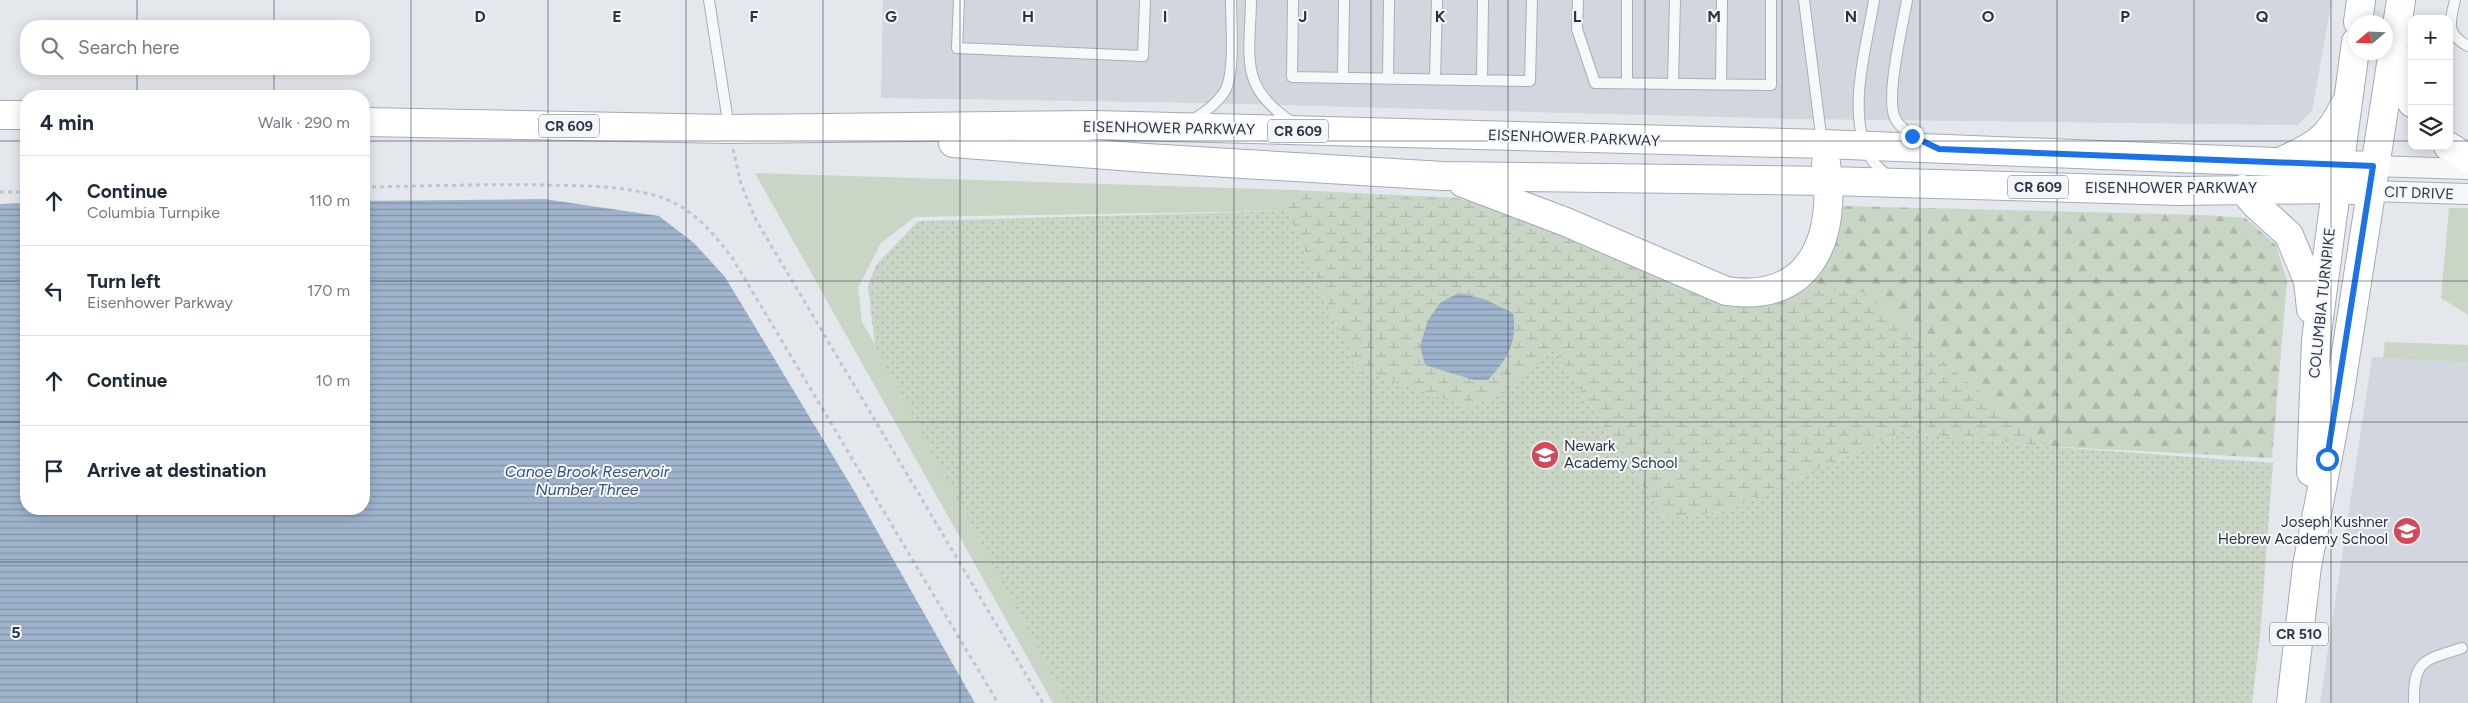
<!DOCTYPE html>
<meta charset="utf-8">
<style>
body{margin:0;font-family:Figtree,sans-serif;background:#f2f2f3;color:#1f2937}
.controls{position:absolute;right:15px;top:15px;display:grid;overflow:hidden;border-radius:10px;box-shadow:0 2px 12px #0003}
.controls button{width:45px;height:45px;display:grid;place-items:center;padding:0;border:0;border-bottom:1px solid #e0e1e3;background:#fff;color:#1f2937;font:25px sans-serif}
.compass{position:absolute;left:2348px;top:15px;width:45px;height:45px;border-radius:50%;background:#fff;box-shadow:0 2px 12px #0003;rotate:251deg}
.stop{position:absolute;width:15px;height:15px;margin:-11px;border:4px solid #1a73e8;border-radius:50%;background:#fff}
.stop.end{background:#1a73e8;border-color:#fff;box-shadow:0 1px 5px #0008}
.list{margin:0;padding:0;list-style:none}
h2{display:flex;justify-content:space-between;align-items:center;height:65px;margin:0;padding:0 20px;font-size:21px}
h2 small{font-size:16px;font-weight:400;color:#747a83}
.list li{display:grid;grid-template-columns:32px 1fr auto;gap:15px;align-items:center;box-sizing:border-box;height:90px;padding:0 20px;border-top:1px solid #e0e1e3}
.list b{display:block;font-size:19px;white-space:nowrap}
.list p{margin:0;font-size:16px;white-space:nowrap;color:#747a83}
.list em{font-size:16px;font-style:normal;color:#747a83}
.icon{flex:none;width:28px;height:28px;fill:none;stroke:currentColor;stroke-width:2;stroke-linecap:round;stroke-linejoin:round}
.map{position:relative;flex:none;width:2468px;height:703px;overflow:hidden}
.search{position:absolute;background:#fff;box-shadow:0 2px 12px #0003;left:20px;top:20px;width:350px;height:55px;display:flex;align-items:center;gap:12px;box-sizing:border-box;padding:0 18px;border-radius:20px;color:#747a83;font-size:19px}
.panel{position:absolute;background:#fff;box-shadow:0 2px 12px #0003;left:20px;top:90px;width:350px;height:425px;border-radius:20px}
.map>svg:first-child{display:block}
.built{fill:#d2d6de}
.grass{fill:#c9d6c5}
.forest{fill:url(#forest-firs)}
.wetland{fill:url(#wetland-marsh)}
.park{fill:url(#park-dots)}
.water{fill:url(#water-rules)}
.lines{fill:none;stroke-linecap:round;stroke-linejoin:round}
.lane-casing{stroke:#a9aeb7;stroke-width:12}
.street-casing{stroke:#a9aeb7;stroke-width:22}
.primary-casing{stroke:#a3abb8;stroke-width:30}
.path{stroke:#c2c5cb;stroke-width:3;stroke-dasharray:4 4;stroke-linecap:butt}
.lane{stroke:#f7f8fa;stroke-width:10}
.street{stroke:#f7f8fa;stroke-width:20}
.primary{stroke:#fff;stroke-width:28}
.route{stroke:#1a73e8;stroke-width:6}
.grid{fill:none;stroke:#2b3445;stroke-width:1;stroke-opacity:0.55}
.labels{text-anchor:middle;stroke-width:4;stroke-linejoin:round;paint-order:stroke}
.shield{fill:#f4f6f9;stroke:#676e7b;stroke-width:1}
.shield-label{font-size:14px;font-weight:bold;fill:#2b3445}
.street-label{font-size:15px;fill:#2b3445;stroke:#f4f6f9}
.poi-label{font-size:15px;fill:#2b3445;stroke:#f4f6f9;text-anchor:start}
.water-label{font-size:16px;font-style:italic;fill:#34527a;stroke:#f4f6f9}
.grid-label{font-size:16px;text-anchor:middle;font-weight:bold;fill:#2b3445;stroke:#f4f6f9;stroke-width:4;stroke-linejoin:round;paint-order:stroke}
</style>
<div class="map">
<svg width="2468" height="703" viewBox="0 0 2468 703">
<defs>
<pattern id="forest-firs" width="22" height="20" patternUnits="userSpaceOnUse" patternTransform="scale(1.25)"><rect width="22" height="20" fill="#c9d6c5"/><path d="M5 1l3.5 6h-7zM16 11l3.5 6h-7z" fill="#adb8ab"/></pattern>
<pattern id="wetland-marsh" width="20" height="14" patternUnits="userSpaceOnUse" patternTransform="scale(1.25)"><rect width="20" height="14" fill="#c9d6c5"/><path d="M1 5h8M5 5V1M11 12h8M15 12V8" fill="none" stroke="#adb8ab"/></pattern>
<pattern id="park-dots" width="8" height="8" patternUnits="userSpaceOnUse" patternTransform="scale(1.25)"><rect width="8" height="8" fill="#c9d6c5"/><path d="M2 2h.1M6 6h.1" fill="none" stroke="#adb8ab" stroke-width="1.8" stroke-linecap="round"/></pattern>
<pattern id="water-rules" width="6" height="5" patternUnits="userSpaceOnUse" patternTransform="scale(1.25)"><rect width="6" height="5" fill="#9fb4cc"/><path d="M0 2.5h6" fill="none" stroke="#8293a7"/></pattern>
</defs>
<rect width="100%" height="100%" fill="#e4e7ec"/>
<path class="built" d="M883 0H2332L2312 111 2298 125 1797 119 1204 103 881 98Z
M2372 357 2468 359V703H2320Z"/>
<path class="grass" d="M755 173 1292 190 1287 211 915 217 881 243 858 288 862 322 1082 703H1053Z
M2449 208H2468V315L2441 298Z
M2385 342 2468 345V362L2383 358Z"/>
<path class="forest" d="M1844 206 2204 215 2245 218 2276 245 2287 281 2272 458 2042 446 1863 292 1800 289Z"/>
<path class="wetland" d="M1292 190 1458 198 1529 220 1719 302 1800 289 1863 292 2042 446 1902 432 1723 512 1664 518 1551 345 1511 385 1470 408 1356 369 1287 211Z"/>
<path class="park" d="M1287 211 1356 369 1470 408 1511 385 1551 345 1664 518 1723 512 1902 432 2042 446 2273 463 2260 636 2252 703H1067L875 346 868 286 876 265 918 221Z"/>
<path class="water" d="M544 199 659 216 694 243 725 277 856 494 975 703H0V204L26 203V509H364V201Z
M1458 293 1484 299 1513 313C1518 343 1507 359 1488 380H1474L1425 365 1420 346 1428 320 1440 303Z"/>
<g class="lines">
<defs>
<path id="lane" d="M709 0 729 128
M959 0 957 48 1143 56 1145 0
M1251 0C1250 59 1238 88 1295 124
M1293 0 1292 77 1530 81 1532 0
M1578 0 1577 29 1595 83 1771 85V0
M1627 0V83
M1804 0 1822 143
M1874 0C1867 45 1850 99 1864 145 1868 159 1879 168 1890 178
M1907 0C1903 24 1885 98 1895 118 1899 127 1912 136 1920 140
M2455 0C2450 22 2445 34 2468 46
M1343 78 1344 0
M1388 79 1389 0
M1435 79 1437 0
M1482 80 1483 0
M1673 83 1675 0
M1721 85 1722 0
M1192 120C1204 113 1219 102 1226 89 1235 70 1231 22 1231 0
M2414 703C2413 659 2425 660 2462 648"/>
<path id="street" d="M2373 166 2468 169
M2370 191 2468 194"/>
<path id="primary" d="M2358 22 2361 0
M2396 56 2402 86 2412 103
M0 115H26
M364 122 729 129 1095 125 1823 144 2373 166
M953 143 1146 158 1443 176 1829 181 2180 191 2335 189 2370 191
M2448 146 2468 158
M2284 160C2315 146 2329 138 2344 106
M1463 183 1566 222 1726 291C1812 304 1837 236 1826 163
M2242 189 2257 206 2289 235 2308 281 2311 309
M2311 472 2316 340 2356 42
M2291 703 2307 566 2338 404 2401 0"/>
</defs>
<use href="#lane" class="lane-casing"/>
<use href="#street" class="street-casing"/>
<use href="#primary" class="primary-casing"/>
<path class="path" d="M733 149 741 184 756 220 1043 703
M364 187C424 186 485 184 546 185 584 186 626 185 663 198 694 209 714 234 733 259L998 703
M0 192H26"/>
<use href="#lane" class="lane"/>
<use href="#street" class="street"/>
<use href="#primary" class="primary"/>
</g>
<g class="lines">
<path class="route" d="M1912 136 1939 149 2373 166 2327 459"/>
</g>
<path class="grid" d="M137 0V26M274 0V26M411 0V703M548 0V703M686 0V703M823 0V703M960 0V703M1097 0V703M1234 0V703M1371 0V703M1508 0V703M1645 0V703M1782 0V703M1920 0V703M2057 0V703M2194 0V703M2331 0V703M137 69V96M274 69V96M0 141H26M364 141H2412M2449 141H2468M0 281H26M364 281H2468M0 422H26M364 422H2468M137 509V703M274 509V703M0 562H2468"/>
<defs>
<symbol id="school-disc" viewBox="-11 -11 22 22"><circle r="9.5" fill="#d1495b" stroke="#f4f6f9"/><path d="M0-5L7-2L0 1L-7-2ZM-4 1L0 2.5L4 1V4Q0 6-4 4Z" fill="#fff"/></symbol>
</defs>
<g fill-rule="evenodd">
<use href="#school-disc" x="1529" y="439" width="32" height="32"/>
<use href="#school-disc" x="2391" y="515" width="32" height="32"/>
</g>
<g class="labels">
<g class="shield">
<rect x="539" y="114.5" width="60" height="23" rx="4"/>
<rect x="1268" y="119.5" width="60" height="23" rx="4"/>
<rect x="2008" y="175.5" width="60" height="23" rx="4"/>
<rect x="2270" y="622.5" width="58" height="23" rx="4"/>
</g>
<g class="shield-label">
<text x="569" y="131">CR 609</text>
<text x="1298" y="136">CR 609</text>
<text x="2038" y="192">CR 609</text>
<text x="2299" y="639">CR 510</text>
</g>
<g class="street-label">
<text transform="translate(1169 128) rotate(1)" y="5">EISENHOWER PARKWAY</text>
<text transform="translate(1574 138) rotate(2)" y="5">EISENHOWER PARKWAY</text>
<text x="2171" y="193">EISENHOWER PARKWAY</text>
<text transform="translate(2419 193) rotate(2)" y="5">CIT DRIVE</text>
<text transform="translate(2322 303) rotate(-84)" y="5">COLUMBIA TURNPIKE</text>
</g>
<g class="poi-label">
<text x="1564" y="451">Newark<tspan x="1564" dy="17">Academy School</tspan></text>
<text x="2388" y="527" text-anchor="end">Joseph Kushner<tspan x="2388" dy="17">Hebrew Academy School</tspan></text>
</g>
<g class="water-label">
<text x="587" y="477">Canoe Brook Reservoir<tspan x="587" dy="18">Number Three</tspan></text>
</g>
</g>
<g class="grid-label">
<text x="480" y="22">D</text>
<text x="617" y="22">E</text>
<text x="754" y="22">F</text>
<text x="891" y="22">G</text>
<text x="1028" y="22">H</text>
<text x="1165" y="22">I</text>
<text x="1303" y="22">J</text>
<text x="1440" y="22">K</text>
<text x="1577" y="22">L</text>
<text x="1714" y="22">M</text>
<text x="1851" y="22">N</text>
<text x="1988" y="22">O</text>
<text x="2125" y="22">P</text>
<text x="2262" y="22">Q</text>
<text x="16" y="638">5</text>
</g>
</svg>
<div class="controls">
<button>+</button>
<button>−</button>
<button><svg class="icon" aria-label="layers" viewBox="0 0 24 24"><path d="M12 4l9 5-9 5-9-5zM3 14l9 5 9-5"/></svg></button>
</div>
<svg class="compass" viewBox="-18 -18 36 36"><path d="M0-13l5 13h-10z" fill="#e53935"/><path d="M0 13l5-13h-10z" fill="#747a83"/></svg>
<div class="stop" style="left:2327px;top:459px"></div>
<div class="stop end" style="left:1912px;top:136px"></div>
<div class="search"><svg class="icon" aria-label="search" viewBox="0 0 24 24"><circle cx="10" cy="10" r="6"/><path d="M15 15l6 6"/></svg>Search here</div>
<section class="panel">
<h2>4 min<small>Walk · 290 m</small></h2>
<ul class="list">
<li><svg class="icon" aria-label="ahead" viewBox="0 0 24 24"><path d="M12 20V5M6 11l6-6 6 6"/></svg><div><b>Continue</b><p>Columbia Turnpike</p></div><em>110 m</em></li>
<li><svg class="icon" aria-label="left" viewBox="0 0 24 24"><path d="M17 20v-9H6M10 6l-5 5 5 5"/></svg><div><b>Turn left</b><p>Eisenhower Parkway</p></div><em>170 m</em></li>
<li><svg class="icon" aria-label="ahead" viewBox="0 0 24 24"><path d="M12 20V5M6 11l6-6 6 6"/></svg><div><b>Continue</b></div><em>10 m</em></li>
<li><svg class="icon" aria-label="arrive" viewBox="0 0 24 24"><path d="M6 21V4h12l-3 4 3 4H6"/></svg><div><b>Arrive at destination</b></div></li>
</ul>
</section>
</div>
